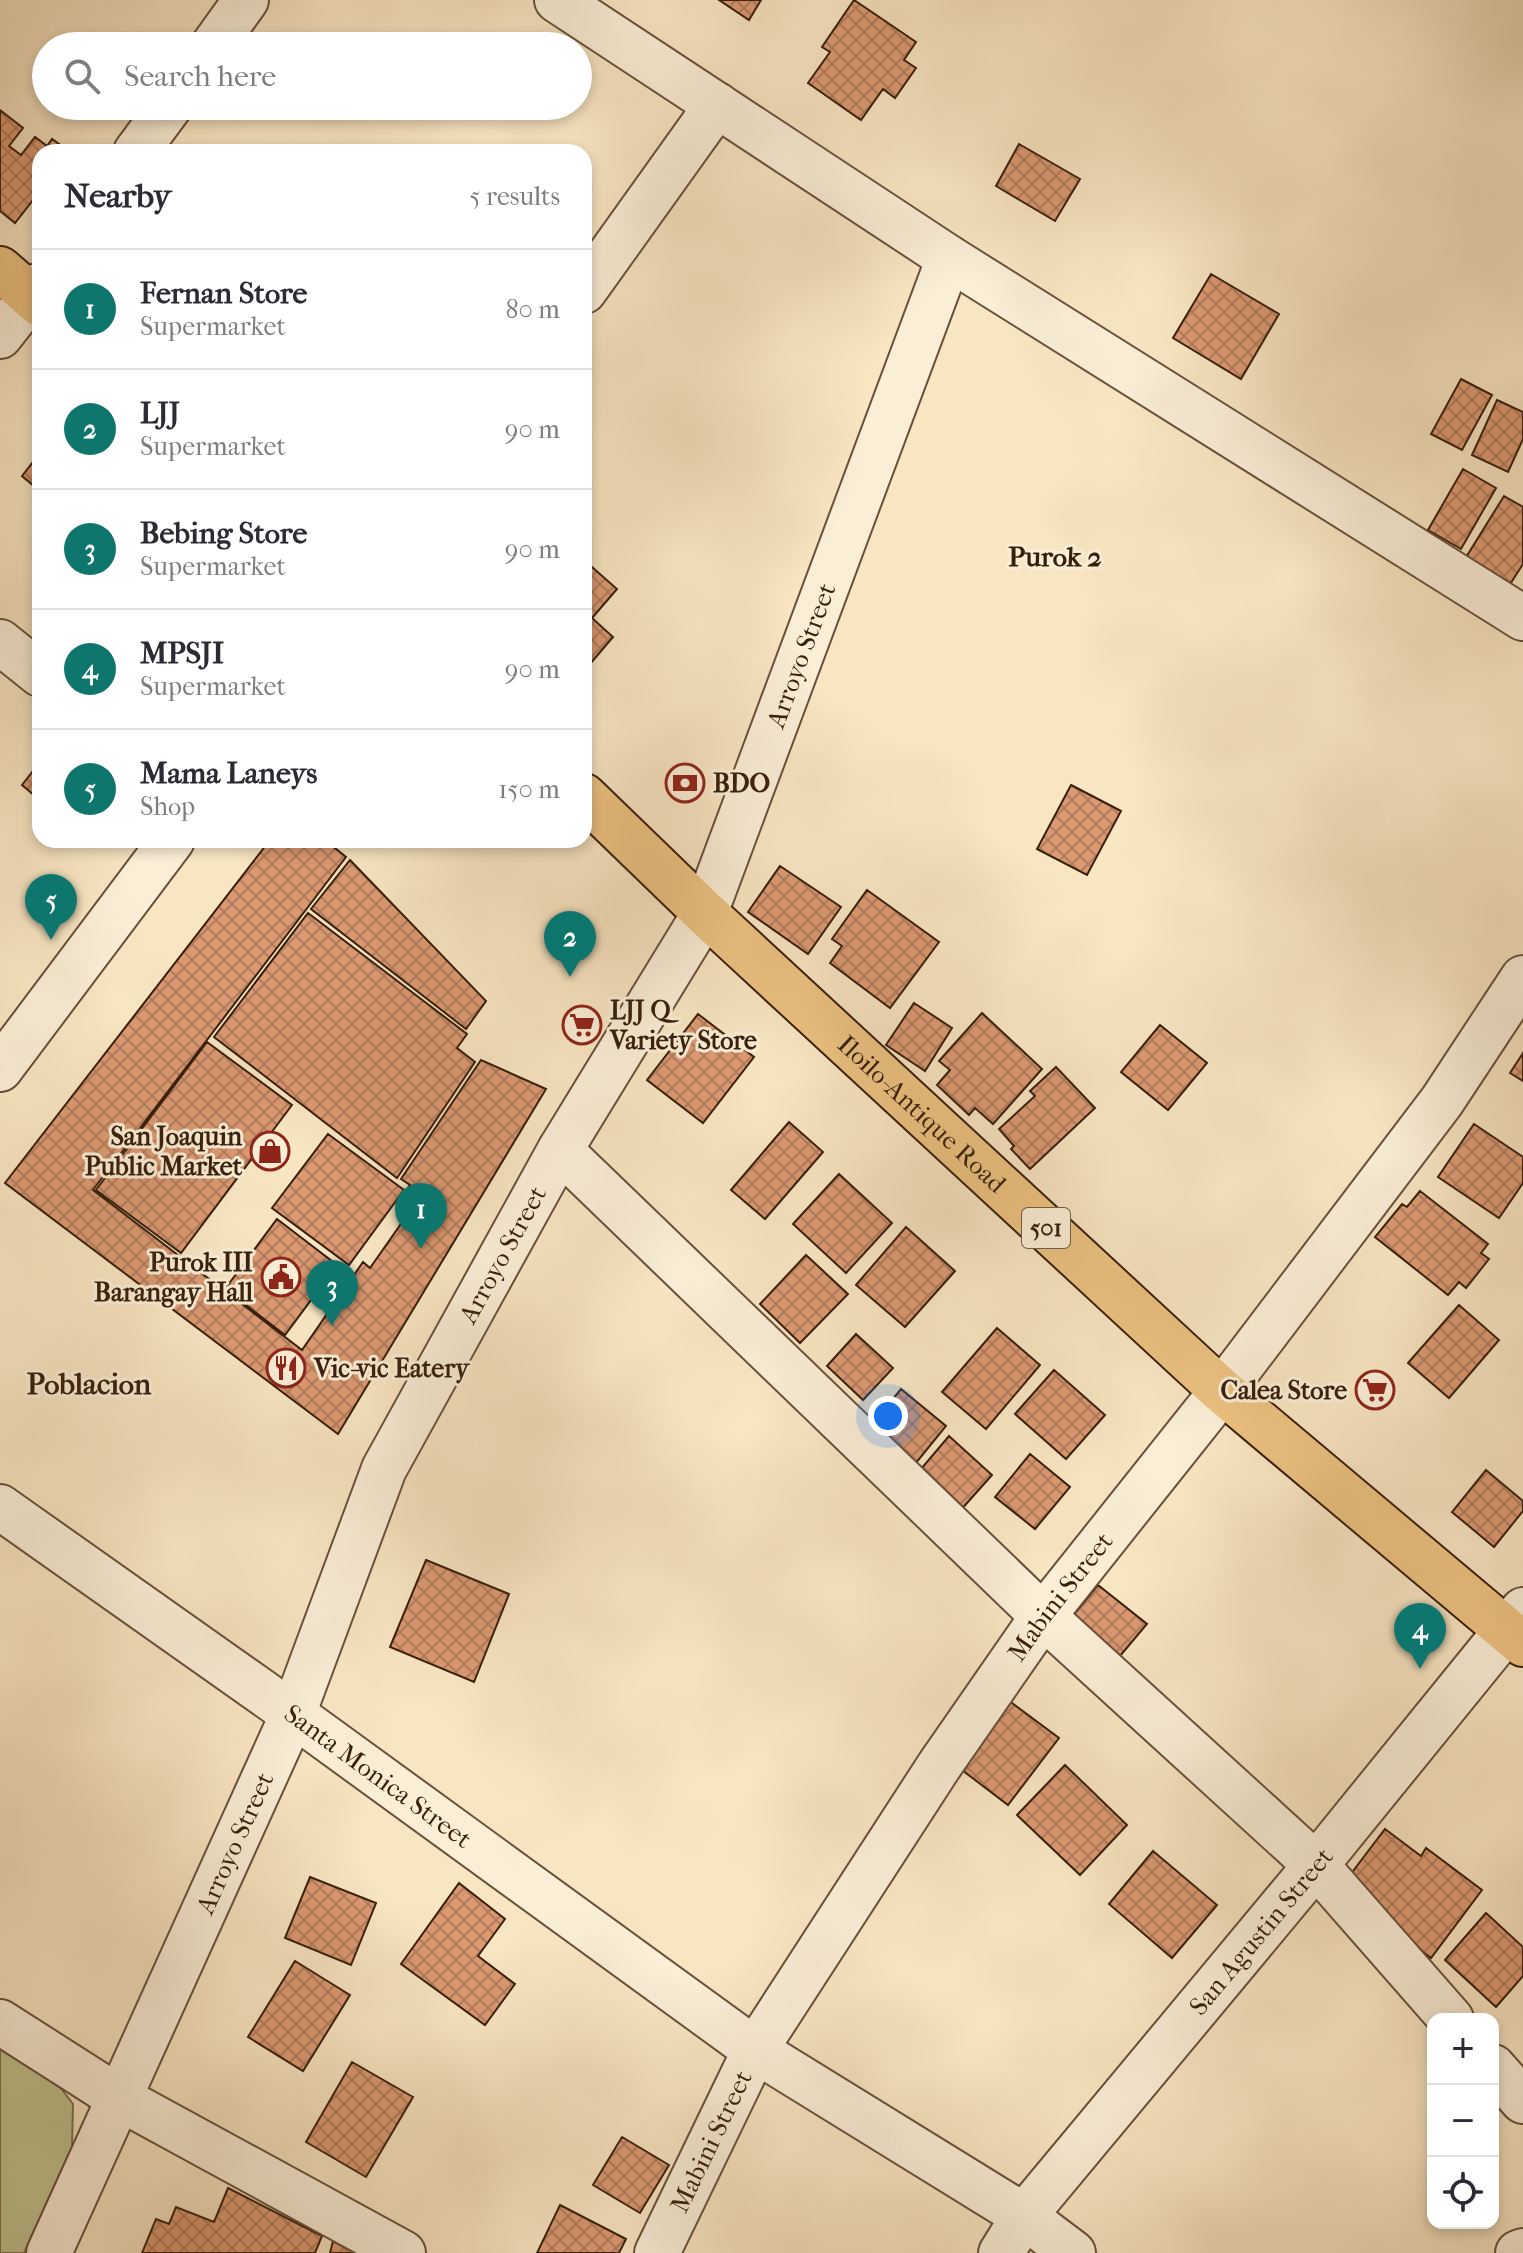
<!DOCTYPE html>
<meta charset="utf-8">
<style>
body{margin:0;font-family:"IM FELL French Canon",serif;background:#f2f2f3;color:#2b2b33}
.controls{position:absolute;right:24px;bottom:24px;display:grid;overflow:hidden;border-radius:16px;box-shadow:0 4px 12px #0003}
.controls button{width:72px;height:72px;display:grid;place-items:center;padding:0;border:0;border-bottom:2px solid #e1e1e2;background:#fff;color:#2b2b33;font:40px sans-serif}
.you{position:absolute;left:888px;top:1416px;width:28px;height:28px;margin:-20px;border:6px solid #fff;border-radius:50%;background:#1a73e8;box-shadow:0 0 0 12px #1a73e833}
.badge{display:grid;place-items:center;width:52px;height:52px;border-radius:50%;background:#0f766e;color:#fff;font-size:26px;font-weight:700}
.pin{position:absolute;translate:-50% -66px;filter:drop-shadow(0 2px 4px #0008)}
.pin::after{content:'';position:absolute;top:42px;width:28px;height:24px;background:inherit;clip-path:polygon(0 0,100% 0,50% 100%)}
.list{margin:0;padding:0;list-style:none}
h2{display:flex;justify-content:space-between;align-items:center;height:104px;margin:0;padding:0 32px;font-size:34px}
h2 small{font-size:26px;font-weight:400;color:#7c7c81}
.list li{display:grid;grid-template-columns:52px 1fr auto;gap:24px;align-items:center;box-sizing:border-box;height:120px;padding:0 32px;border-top:2px solid #e1e1e2}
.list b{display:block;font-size:30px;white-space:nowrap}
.list p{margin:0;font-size:26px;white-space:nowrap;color:#7c7c81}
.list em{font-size:26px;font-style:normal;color:#7c7c81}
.icon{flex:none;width:44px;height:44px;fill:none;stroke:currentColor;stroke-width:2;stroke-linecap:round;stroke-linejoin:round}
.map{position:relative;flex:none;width:1523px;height:2253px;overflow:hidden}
.search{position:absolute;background:#fff;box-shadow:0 4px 12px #0003;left:32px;top:32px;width:560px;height:88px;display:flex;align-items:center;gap:20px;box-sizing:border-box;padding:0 28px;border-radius:44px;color:#7c7c81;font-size:30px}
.panel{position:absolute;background:#fff;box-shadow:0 4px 12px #0003;left:32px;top:144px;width:560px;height:704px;border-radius:24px}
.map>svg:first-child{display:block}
.green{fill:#c0c392;stroke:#7c714f;stroke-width:2}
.building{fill:url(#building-cross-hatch);stroke:#381f0c;stroke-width:2}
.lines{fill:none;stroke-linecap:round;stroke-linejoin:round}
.street-casing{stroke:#68503a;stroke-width:48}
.primary-casing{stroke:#381f0c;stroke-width:48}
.street{stroke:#faeed7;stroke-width:44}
.primary{stroke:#ecc281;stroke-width:44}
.labels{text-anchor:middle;stroke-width:6;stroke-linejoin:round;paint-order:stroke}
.shield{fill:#faeed7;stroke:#725d49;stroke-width:2}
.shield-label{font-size:24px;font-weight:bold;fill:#381f0c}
.street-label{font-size:26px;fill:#381f0c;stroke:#faeed7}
.poi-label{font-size:26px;font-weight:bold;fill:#381f0c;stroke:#faeed7;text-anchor:start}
.neighbourhood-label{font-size:28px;font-weight:bold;fill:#381f0c;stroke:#faeed7}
.quarter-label{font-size:30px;font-weight:bold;fill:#381f0c;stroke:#faeed7}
</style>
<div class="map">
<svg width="1523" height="2253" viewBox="0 0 1523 2253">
<defs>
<pattern id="building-cross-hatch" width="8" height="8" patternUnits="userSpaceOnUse" patternTransform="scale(2)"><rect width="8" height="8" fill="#db9972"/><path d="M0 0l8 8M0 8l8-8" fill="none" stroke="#b37c5c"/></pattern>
</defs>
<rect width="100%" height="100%" fill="#f8e5c2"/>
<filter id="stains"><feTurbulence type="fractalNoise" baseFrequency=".0025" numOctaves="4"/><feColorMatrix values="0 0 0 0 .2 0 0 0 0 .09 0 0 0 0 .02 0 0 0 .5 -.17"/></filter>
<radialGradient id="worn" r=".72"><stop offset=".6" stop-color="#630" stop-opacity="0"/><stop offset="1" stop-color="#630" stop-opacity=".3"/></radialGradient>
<path class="green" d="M0 2033 53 2078 73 2104 72 2147 24 2253H0Z"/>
<path class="building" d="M719 0H761L749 20Z
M854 0 916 42 904 60 916 68 895 98 883 89 861 120 808 83 830 52 822 47Z
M0 110 23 128 9 146 21 155 35 137 47 146 52 139 70 152H40V191L15 223 0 211Z
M1019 144 1080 179 1055 221 996 186Z
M1211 274 1279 314 1241 379 1173 338Z
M1461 379 1492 395 1462 450 1431 434Z
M1497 400 1523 412V439L1508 472 1472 455Z
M40 453V491L22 476Z
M1463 469 1496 488 1461 549 1428 530Z
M1504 496 1523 507V564L1509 586 1465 559Z
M584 560 617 589 592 618 613 637 584 671Z
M40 762V800L22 785Z
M1071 785 1121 811 1087 875 1037 849Z
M270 840H325L346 857 93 1190 302 1350 363 1262 370 1268 403 1221 409 1226 431 1195 426 1191 415 1206 402 1196 410 1185 401 1179 481 1060 546 1089 338 1434 5 1183Z
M350 860 486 1001 466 1029 311 909Z
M780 866 841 907 808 954 748 912Z
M867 890 939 942 890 1008 830 963 842 946 832 939Z
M308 913 467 1034 457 1048 475 1062 397 1178 214 1037Z
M914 1003 952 1028 925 1071 886 1045Z
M982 1013 1042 1069 993 1124 975 1108 969 1115 937 1085 950 1070 939 1061Z
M698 1014 754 1057 703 1123 647 1080Z
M1160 1025 1207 1063 1168 1110 1121 1072Z
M207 1042 292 1105 181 1253 96 1190Z
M1523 1053V1081L1510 1073Z
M1056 1067 1095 1108 1030 1169 1011 1149 1014 1146 999 1129 1035 1096 1030 1091Z
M789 1122 823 1152 765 1219 731 1190Z
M1474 1124 1523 1157V1183L1499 1218 1438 1177Z
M328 1134 404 1190 349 1265 272 1208Z
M839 1174 892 1223 846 1273 793 1224Z
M1420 1191 1488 1244 1481 1253 1489 1259 1466 1288 1459 1282 1448 1295 1375 1237 1402 1204 1407 1207Z
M277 1219 337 1265 285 1335 225 1289Z
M906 1227 955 1271 905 1327 856 1285Z
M806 1255 848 1294 800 1343 760 1304Z
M1459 1305 1499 1340 1449 1398 1408 1363Z
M997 1328 1040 1365 986 1429 942 1392Z
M856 1334 893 1368 863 1400 827 1366Z
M1054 1370 1105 1415 1066 1459 1015 1414Z
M901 1389 946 1426 911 1469 866 1432Z
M949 1436 992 1475 959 1512 916 1475Z
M1030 1454 1070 1487 1035 1529 995 1497Z
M1486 1470 1523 1501V1511L1494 1547 1452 1512Z
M426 1560 509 1594 474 1682 390 1647Z
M1098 1585 1147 1624 1109 1669 1061 1630Z
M1004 1697 1059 1738 1008 1805 954 1764Z
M1065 1765 1127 1825 1080 1875 1017 1815Z
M1385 1829 1421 1856 1426 1848 1482 1890 1431 1958 1349 1897 1347 1879Z
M1153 1851 1217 1905 1172 1958 1109 1904Z
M310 1877 376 1903 351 1965 285 1938Z
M459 1883 505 1919 478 1956 515 1984 485 2025 401 1964Z
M1486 1913 1523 1947V1976L1496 2007 1445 1960Z
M295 1961 350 1995 303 2071 248 2037Z
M352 2062 413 2097 366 2177 306 2142Z
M622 2137 669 2165 640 2213 593 2185Z
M228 2188 322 2236 315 2253H142L156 2219 169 2224 176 2207 214 2222Z
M560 2205 626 2239 619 2253H537Z
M333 2241 356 2253H330Z"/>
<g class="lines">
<defs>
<g id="street">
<path d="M557 0 949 258 1523 618"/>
<path d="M213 46 246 0"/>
<path d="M136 152 170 106"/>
<path d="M584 291 717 105"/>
<path d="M0 336 40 285"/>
<path d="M0 642 40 674"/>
<path d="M0 1069 172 840"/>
<path d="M560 1150 1043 1616 1316 1865 1451 2019"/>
<path id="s1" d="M0 1507 293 1714 755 2050 1024 2216 1073 2253"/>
<path d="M0 2022 119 2098 403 2253"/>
<path d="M1493 2067 1523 2101"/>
<path id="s2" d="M49 2253 293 1714 384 1469 560 1150 705 913 949 258"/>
<path id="s3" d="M657 2253 755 2050 939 1766 1043 1616 1222 1391 1442 1101 1523 978"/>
<path id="s4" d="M1001 2253 1024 2216 1316 1865 1523 1610"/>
<path d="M1518 2253 1523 2251"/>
</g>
<g id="primary">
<path d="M0 269 40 304"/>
<path id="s5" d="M584 796 705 913 1222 1391 1523 1644"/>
</g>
</defs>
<use href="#street" class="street-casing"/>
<use href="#primary" class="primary-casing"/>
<use href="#street" class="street"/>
<use href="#primary" class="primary"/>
</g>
<defs>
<symbol id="bank-ring" viewBox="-11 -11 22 22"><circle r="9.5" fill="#faeed7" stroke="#8f2418" stroke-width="1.5"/><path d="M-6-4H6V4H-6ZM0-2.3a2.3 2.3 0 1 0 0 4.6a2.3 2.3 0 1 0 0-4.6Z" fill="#8f2418"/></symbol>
<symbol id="supermarket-ring" viewBox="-11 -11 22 22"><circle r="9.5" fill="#faeed7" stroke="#8f2418" stroke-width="1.5"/><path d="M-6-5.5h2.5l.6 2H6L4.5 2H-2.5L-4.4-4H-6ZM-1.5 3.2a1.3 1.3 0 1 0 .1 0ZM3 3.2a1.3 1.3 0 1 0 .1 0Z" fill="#8f2418"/></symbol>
<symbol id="shop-ring" viewBox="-11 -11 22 22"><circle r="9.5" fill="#faeed7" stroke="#8f2418" stroke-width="1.5"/><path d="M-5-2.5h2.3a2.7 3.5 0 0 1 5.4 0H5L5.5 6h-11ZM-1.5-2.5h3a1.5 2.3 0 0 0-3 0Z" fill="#8f2418"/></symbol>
<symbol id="civic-ring" viewBox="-11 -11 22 22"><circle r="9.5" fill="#faeed7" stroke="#8f2418" stroke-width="1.5"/><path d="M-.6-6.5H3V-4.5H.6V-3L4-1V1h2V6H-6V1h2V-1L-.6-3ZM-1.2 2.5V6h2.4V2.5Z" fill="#8f2418"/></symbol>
<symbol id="restaurant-ring" viewBox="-11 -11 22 22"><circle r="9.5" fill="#faeed7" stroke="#8f2418" stroke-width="1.5"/><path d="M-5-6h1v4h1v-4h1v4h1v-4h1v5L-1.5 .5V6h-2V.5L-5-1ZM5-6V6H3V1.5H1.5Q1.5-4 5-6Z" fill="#8f2418"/></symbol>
</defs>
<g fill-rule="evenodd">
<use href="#bank-ring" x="663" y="761" width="44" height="44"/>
<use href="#supermarket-ring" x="560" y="1003" width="44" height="44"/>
<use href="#shop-ring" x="248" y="1129" width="44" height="44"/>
<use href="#civic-ring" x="259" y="1255" width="44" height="44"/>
<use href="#restaurant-ring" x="264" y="1346" width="44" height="44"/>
<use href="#supermarket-ring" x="1353" y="1368" width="44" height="44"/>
</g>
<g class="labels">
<rect class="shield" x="1022" y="1208" width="48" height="40" rx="6"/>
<g class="shield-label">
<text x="1046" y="1236">501</text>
</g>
<g class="street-label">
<text dy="9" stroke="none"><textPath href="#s2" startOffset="1770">Arroyo Street</textPath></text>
<text dy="9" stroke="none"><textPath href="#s5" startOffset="464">Iloilo-Antique Road</textPath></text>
<text dy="9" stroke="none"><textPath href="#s2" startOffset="1098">Arroyo Street</textPath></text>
<text dy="9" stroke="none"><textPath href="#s3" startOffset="772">Mabini Street</textPath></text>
<text dy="9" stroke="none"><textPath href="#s1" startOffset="464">Santa Monica Street</textPath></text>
<text dy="9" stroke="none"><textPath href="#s2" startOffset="450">Arroyo Street</textPath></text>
<text dy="9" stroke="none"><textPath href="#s4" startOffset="414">San Agustin Street</textPath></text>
<text dy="9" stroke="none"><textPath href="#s3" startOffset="124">Mabini Street</textPath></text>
</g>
<g class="poi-label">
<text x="713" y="792">BDO</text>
<text x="610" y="1019">LJJ Q<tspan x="610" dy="30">Variety Store</tspan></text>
<text x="242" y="1145" text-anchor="end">San Joaquin<tspan x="242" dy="30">Public Market</tspan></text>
<text x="253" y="1271" text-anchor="end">Purok III<tspan x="253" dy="30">Barangay Hall</tspan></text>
<text x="314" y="1377">Vic-vic Eatery</text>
<text x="1347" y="1399" text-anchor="end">Calea Store</text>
</g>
<g class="neighbourhood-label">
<text x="1055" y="566">Purok 2</text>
</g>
<g class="quarter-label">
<text x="89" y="1394">Poblacion</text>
</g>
</g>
<rect width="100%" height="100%" filter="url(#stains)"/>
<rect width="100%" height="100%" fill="url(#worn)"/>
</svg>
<div class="controls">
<button>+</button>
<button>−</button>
<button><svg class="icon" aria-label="locate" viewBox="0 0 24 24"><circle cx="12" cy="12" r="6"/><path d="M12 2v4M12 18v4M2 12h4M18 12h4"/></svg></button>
</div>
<div class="you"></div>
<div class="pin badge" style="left:421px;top:1249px">1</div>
<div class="pin badge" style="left:570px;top:977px">2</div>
<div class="pin badge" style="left:332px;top:1326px">3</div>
<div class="pin badge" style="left:1420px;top:1669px">4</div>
<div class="pin badge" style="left:51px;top:940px">5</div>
<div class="search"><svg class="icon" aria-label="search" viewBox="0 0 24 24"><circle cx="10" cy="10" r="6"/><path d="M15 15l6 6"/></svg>Search here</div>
<section class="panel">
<h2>Nearby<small>5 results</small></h2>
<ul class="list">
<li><span class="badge">1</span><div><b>Fernan Store</b><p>Supermarket</p></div><em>80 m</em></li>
<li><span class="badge">2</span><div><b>LJJ</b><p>Supermarket</p></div><em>90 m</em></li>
<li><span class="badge">3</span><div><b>Bebing Store</b><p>Supermarket</p></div><em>90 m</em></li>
<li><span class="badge">4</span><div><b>MPSJI</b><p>Supermarket</p></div><em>90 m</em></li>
<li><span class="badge">5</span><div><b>Mama Laneys</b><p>Shop</p></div><em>150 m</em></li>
</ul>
</section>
</div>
